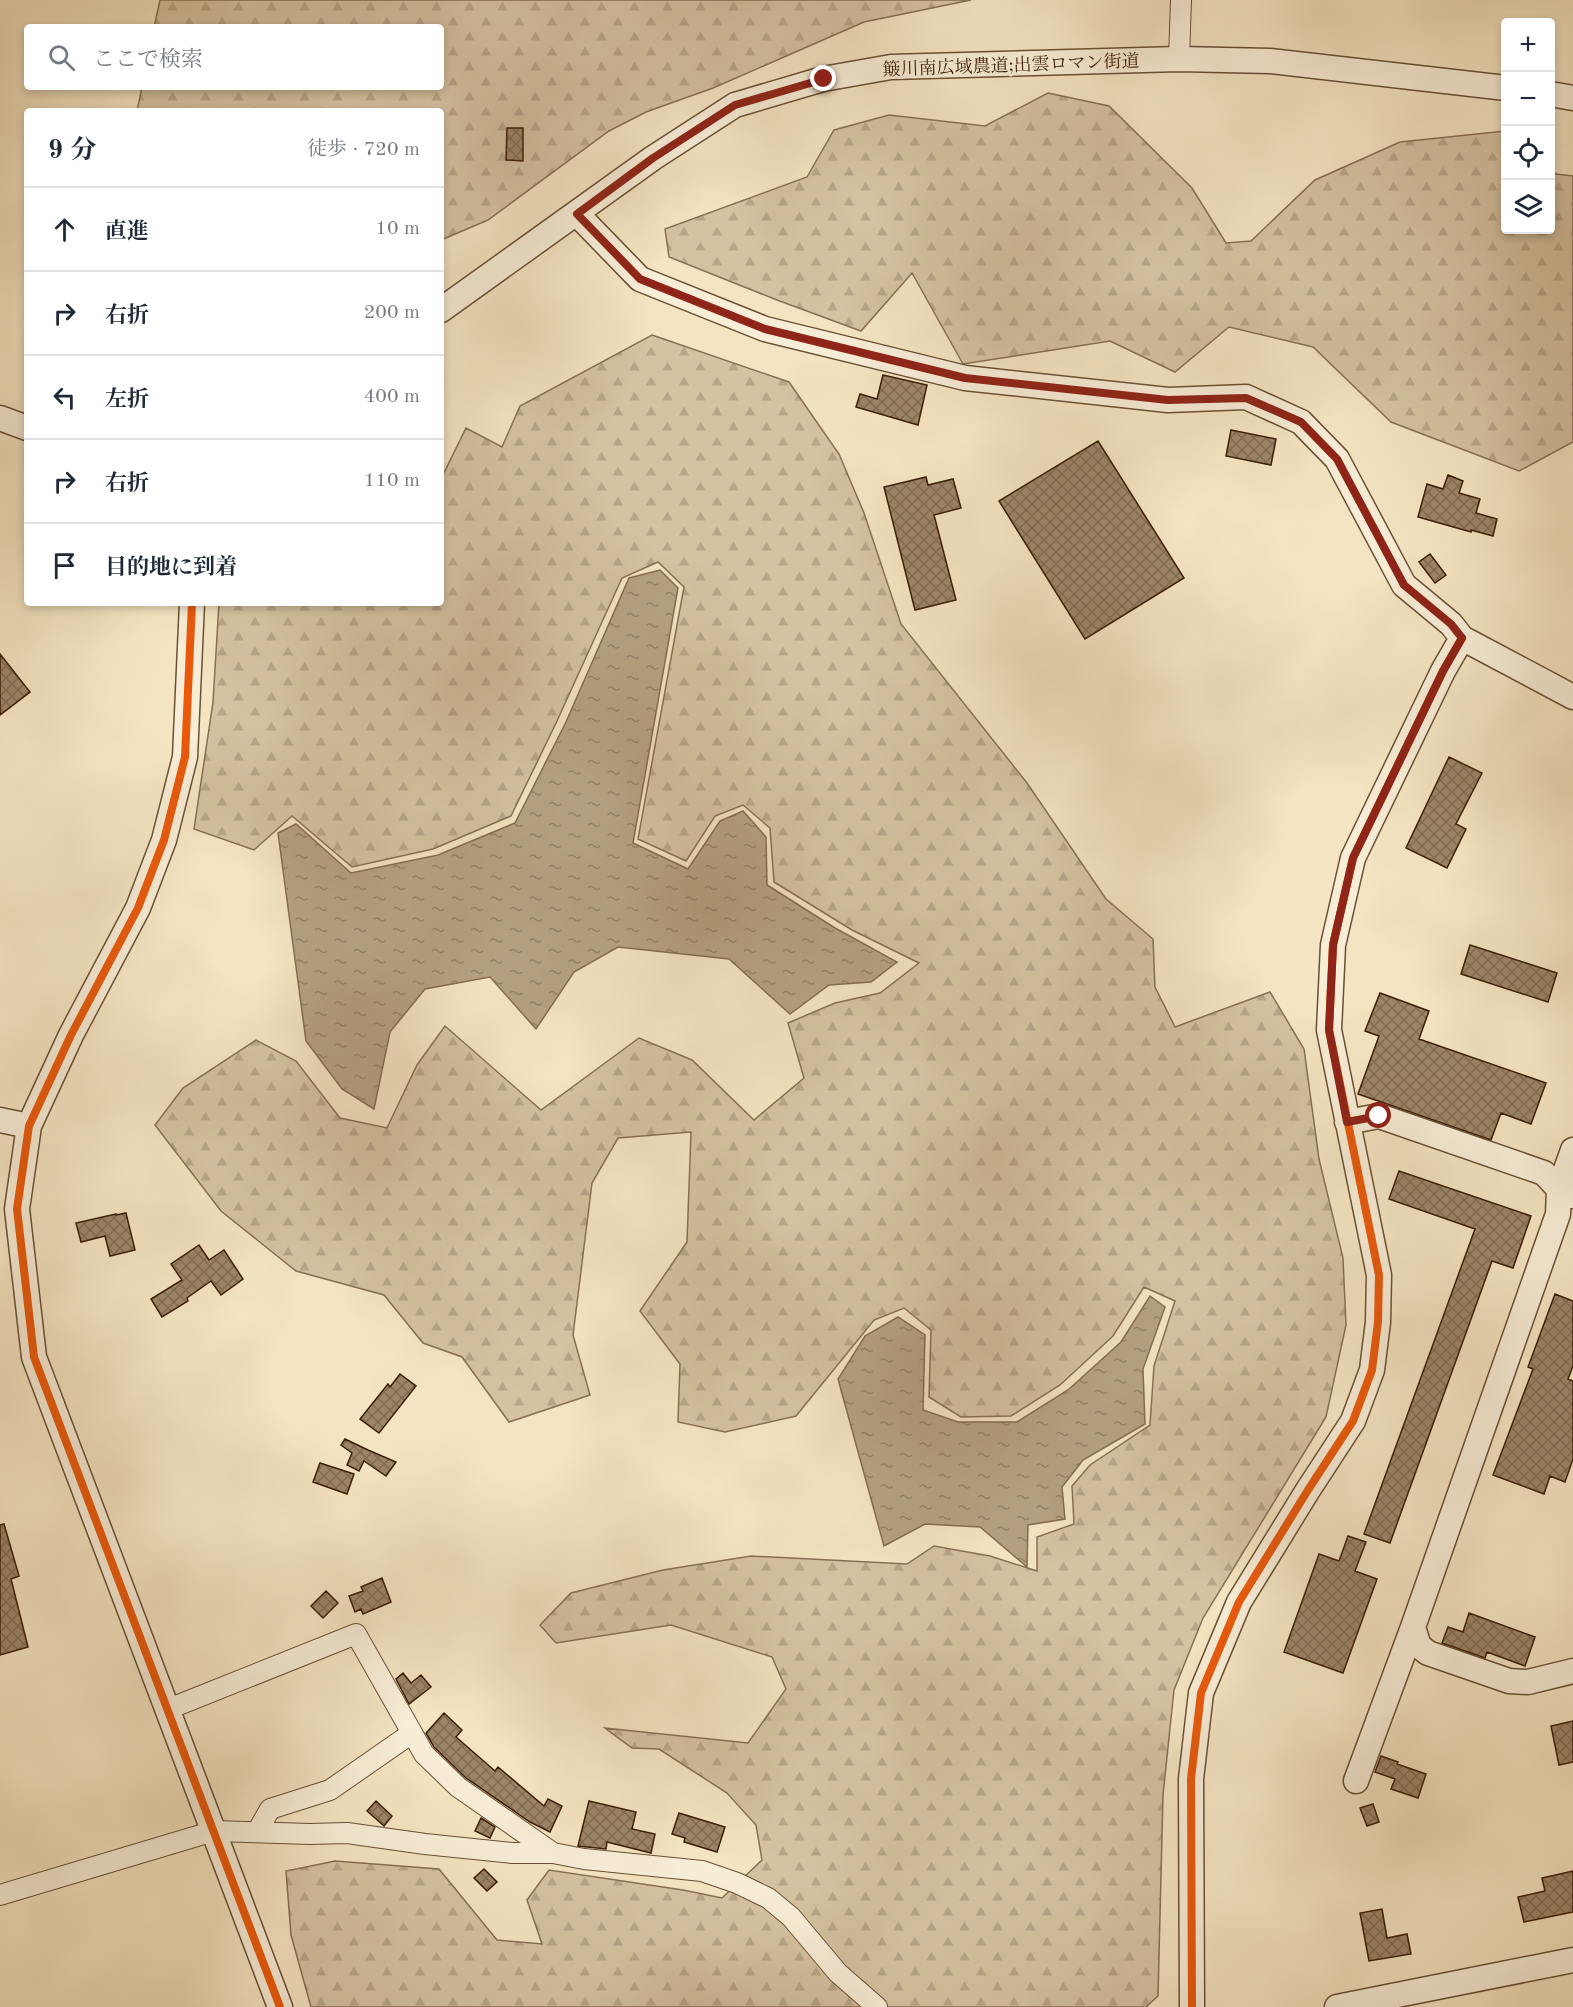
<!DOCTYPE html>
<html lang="ja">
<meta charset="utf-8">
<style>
body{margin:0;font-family:"Old Standard TT","Noto Serif JP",serif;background:#f6f6f7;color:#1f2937}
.controls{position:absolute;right:18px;top:18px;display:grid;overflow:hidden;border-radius:6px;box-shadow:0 3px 9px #0003}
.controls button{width:54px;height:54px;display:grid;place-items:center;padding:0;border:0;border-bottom:2px solid #e0e1e3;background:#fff;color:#1f2937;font:30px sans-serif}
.stop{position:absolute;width:18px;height:18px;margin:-14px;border:4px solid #8f2418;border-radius:50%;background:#fff}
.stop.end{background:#8f2418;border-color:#fff;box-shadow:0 2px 6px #0008}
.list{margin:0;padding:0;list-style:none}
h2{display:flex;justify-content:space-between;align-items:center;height:78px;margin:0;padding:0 24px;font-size:26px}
h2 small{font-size:20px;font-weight:400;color:#747a83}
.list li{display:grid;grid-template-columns:39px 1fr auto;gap:18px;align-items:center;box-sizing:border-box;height:84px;padding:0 24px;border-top:2px solid #e0e1e3}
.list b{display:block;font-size:22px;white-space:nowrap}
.list em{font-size:20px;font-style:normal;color:#747a83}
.icon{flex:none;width:33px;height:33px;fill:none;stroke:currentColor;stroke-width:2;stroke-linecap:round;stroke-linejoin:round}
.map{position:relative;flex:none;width:1573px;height:2007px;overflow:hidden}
.search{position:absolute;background:#fff;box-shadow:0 3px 9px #0003;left:24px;top:24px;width:420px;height:66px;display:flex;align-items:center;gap:15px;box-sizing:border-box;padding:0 21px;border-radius:6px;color:#747a83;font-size:22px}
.panel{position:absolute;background:#fff;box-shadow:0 3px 9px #0003;left:24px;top:108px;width:420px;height:498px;border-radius:6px}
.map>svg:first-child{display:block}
.forest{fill:url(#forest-firs);stroke:#887054;stroke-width:1.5}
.water{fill:url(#water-ripples);stroke:#856d50;stroke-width:1.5}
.building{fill:url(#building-cross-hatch);stroke:#3c1e06;stroke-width:1.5}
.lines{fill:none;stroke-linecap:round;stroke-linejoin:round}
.minor-casing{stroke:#6a5035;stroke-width:22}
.tertiary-casing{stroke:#6a5035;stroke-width:27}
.minor{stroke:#f8edd7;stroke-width:20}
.tertiary{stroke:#f8edd7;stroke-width:24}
.cycleway-casing{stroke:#f8edd7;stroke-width:11}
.cycleway{stroke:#e8590c;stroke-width:8}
.route{stroke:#8f2418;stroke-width:8}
.labels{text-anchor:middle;stroke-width:5;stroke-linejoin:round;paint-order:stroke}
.street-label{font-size:18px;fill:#3c1e06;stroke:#f8edd7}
</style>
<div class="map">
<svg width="1573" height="2007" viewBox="0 0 1573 2007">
<defs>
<pattern id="forest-firs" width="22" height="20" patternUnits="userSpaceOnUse" patternTransform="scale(1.5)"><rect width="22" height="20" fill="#d5c2a1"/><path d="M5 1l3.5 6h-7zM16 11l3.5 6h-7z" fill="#b8a689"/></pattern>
<pattern id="water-ripples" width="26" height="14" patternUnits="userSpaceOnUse" patternTransform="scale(1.5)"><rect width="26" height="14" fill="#b5a181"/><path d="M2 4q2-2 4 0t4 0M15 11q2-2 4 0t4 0" fill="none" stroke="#948368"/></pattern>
<pattern id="building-cross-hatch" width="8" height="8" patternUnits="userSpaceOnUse" patternTransform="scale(1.5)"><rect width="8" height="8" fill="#9c8567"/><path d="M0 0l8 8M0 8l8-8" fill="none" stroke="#806c53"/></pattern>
</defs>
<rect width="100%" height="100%" fill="#f4e4c1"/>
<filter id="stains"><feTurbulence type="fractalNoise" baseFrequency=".00333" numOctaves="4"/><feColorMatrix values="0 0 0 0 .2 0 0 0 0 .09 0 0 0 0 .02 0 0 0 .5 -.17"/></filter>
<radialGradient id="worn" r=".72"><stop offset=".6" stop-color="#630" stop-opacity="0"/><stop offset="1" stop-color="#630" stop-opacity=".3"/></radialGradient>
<path class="forest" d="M160 0H971L864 22 713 88 646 112 609 131 488 220 441 240V111H137L142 87H441V27H154Z
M1048 93 1109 106 1192 188 1226 243 1251 241 1315 180 1400 142 1505 131 1506 230H1550L1551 168 1556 174 1573 176V442L1519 471 1391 422 1313 347 1229 327 1175 372 1110 341 963 364 912 273 861 331 777 300 669 257 665 229 807 177 834 130 889 115 985 126Z
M652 335 789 382 839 454 864 513 901 624 1027 783 1106 899 1153 939 1155 987 1175 1027 1270 992 1304 1049 1319 1159 1343 1258 1346 1325 1326 1417 1203 1618 1174 1690 1163 1795 1158 1996 1146 2007H311L291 1935 286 1871 335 1861 439 1869 497 1940 542 1944 527 1900 549 1870 683 1890 722 1898 762 1860 756 1825 727 1793 659 1749 632 1748 605 1728 748 1743 786 1689 772 1657 671 1625 556 1643 540 1625 571 1593 663 1570 751 1556 907 1564 934 1546 990 1556 1037 1571V1537L1074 1524 1072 1486 1090 1465 1150 1425 1154 1366 1175 1301 1144 1287 1113 1336 1060 1385 1011 1416 961 1417 929 1397 931 1330 904 1308 874 1320 796 1416 725 1432 678 1422 680 1364 640 1311 687 1242 691 1132 618 1138 592 1183 573 1335 590 1395 509 1422 462 1357 423 1343 384 1295 296 1271 221 1211 155 1125 183 1088 256 1040 296 1061 340 1118 387 1128 417 1065 445 1026 541 1110 639 1038 692 1060 754 1120 804 1078 788 1023 835 1003 880 993 919 963 852 930 774 882 770 828 743 805 715 816 686 861 638 839 684 587 658 562 622 578 557 721 511 816 433 849 352 867 292 816 254 850 194 829 213 702 219 603H441V479L466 428 502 447 520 406Z"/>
<path class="water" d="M660 570 678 588 633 843 688 869 720 821 743 811 766 837 767 885 835 928 897 962 871 982 829 985 790 1014 729 959 618 947 574 972 536 1029 490 977 425 989 390 1032 374 1109 342 1089 306 1041 278 833 296 824 351 873 438 855 515 823 566 722 629 578Z
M1150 1296 1165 1307 1143 1369 1145 1424 1083 1460 1062 1487 1065 1519 1028 1525 1027 1567 980 1527 925 1524 884 1546 838 1379 865 1336 898 1317 925 1335 923 1410 958 1422H1017L1068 1390 1121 1342Z"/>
<path class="building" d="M507 128H523V161L506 160Z
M883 375 927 385 918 425 856 407 860 394 877 399Z
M1231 430 1276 439 1271 465 1226 456Z
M1098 441 1184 578 1085 639 999 501Z
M1448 475 1463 481 1459 493 1480 499 1476 513 1497 519 1493 536 1471 530V532L1418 517 1427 484 1443 489Z
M926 477 928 485 953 479 961 508 934 515 956 600 915 610 884 487Z
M1430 554 1446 575 1435 583 1419 562Z
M0 654 30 692 0 715Z
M1449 757 1482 773 1456 824 1466 829 1447 868 1406 848Z
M1470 945 1557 973 1548 1002 1461 974Z
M1380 993 1429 1011 1419 1039 1546 1083 1531 1124 1501 1113 1491 1140 1358 1094 1379 1036 1365 1031Z
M1399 1171 1531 1216 1513 1268 1492 1261 1390 1543 1364 1534 1475 1229 1389 1199Z
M126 1213 135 1250 110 1256 105 1236 81 1242 76 1223 116 1214V1215Z
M199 1245 209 1260 224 1250 243 1279 221 1295 211 1281 187 1298 188 1301 162 1317 151 1299 182 1280 171 1264Z
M1555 1294 1573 1301V1366L1568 1379 1573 1381V1459L1565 1482 1550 1476 1544 1494 1493 1475 1533 1369 1528 1367Z
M400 1374 416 1386 379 1433 360 1419 388 1384 390 1387Z
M345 1439 368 1450 396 1462 386 1476 364 1461 359 1471 347 1465 352 1453 341 1445Z
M320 1463 354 1474 347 1494 313 1482Z
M4 1524 19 1576 11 1579 28 1647 0 1655V1525Z
M1348 1536 1366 1542 1355 1571 1377 1579 1343 1673 1284 1652 1319 1554 1339 1561Z
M382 1578 391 1602 363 1614 361 1609 355 1612 349 1596 363 1591 361 1587Z
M326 1591 338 1603 323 1618 311 1606Z
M1469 1613 1535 1637 1525 1666 1487 1652 1485 1658 1442 1643 1448 1627 1463 1632Z
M403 1673 411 1683 421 1675 431 1687 409 1704 396 1679Z
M444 1713 462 1730 456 1737 495 1771 498 1767 544 1806 548 1799 562 1806 550 1832 530 1822 466 1778 434 1747 426 1733Z
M1573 1721V1762L1559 1765 1551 1726Z
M1381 1756 1398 1762 1397 1764 1426 1774 1418 1798 1391 1789 1395 1779 1375 1772Z
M376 1801 392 1816 384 1826 367 1811Z
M589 1801 636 1812 632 1829 655 1834 651 1853 607 1842 606 1849 578 1846Z
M1373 1804 1379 1822 1367 1826 1360 1808Z
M679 1813 725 1827 717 1852 684 1842 685 1838 672 1834Z
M481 1818 495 1827 490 1838 475 1831Z
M484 1869 497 1882 487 1891 474 1878Z
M1573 1871V1912L1524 1922 1518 1897 1545 1891 1542 1878Z
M1382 1909 1387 1938 1407 1934 1411 1954 1369 1961 1360 1913Z"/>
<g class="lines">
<defs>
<path id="minor" d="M1179 59 1181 0
M166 1710 356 1634 424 1754 458 1787 553 1853
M257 1832 270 1809 330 1790 412 1733
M0 1895 214 1831 310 1834 347 1833 425 1844 512 1853H553L584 1859 702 1871 737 1883 768 1898 791 1917 838 1973 877 2007"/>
<path id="tertiary" d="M1550 94 1573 98
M577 214 640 279 765 329 965 378 1168 400 1246 397 1301 422 1337 459 1404 585 1451 624 1462 638 1573 697
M441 310 653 158 735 105 823 79 891 67 1179 59 1270 61 1506 88
M0 418 27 428
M192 603 185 757 164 840 138 908 71 1035 29 1126 17 1209 34 1357 280 2007
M0 1120 29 1126
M1347 1122 1379 1116 1544 1173 1559 1189 1558 1214 1413 1627 1356 1781
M1571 1196 1559 1189 1573 1150
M1413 1627 1419 1646 1428 1653 1509 1681 1528 1682 1573 1671
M1192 2007 1191 1779 1201 1693 1239 1602 1308 1490 1353 1421 1372 1370 1378 1322 1379 1275 1329 1030 1333 945 1353 858 1443 671 1462 638
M1337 2007 1573 1960"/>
</defs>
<use href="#minor" class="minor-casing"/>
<use href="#tertiary" class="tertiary-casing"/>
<use href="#minor" class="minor"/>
<use href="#tertiary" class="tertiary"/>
<defs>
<path id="cycleway" d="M192 603 185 757 164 840 138 908 71 1035 29 1126 17 1209 34 1357 280 2007
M1192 2007 1191 1779 1201 1693 1239 1602 1308 1490 1353 1421 1372 1370 1378 1322 1379 1275 1329 1030 1333 945 1353 858 1443 671 1462 638"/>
</defs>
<use href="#cycleway" class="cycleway-casing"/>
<use href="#cycleway" class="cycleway"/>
</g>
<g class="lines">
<path class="route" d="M824 79 735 105 653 158 577 214 640 279 765 329 965 378 1168 400 1246 398 1301 422 1337 459 1404 585 1451 624 1462 638 1443 671 1353 858 1333 945 1329 1030 1347 1122 1379 1116"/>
</g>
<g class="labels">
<g class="street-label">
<text transform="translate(1011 65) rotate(-2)" y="6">簸川南広域農道;出雲ロマン街道</text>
</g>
</g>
<rect width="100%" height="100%" filter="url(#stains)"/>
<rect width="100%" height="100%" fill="url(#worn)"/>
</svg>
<div class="controls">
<button>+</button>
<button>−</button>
<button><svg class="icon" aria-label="locate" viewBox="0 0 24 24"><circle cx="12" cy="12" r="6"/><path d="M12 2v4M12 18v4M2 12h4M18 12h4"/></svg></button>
<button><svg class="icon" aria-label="layers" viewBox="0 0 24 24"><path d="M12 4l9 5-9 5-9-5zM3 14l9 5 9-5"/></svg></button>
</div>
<div class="stop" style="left:1379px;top:1116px"></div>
<div class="stop end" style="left:824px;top:79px"></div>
<div class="search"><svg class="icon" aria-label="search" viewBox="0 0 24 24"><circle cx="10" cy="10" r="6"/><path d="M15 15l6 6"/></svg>ここで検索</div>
<section class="panel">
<h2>9 分<small>徒歩 · 720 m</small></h2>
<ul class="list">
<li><svg class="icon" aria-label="ahead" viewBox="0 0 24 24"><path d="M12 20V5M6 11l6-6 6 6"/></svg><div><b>直進</b></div><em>10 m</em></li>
<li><svg class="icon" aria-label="right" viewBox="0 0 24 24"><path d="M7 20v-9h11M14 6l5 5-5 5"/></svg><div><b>右折</b></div><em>200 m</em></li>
<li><svg class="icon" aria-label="left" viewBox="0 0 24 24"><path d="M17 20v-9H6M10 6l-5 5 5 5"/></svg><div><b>左折</b></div><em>400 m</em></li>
<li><svg class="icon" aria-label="right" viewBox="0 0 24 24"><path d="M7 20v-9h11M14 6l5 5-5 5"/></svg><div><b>右折</b></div><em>110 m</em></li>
<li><svg class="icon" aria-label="arrive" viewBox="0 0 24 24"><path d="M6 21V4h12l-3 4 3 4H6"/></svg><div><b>目的地に到着</b></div></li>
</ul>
</section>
</div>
